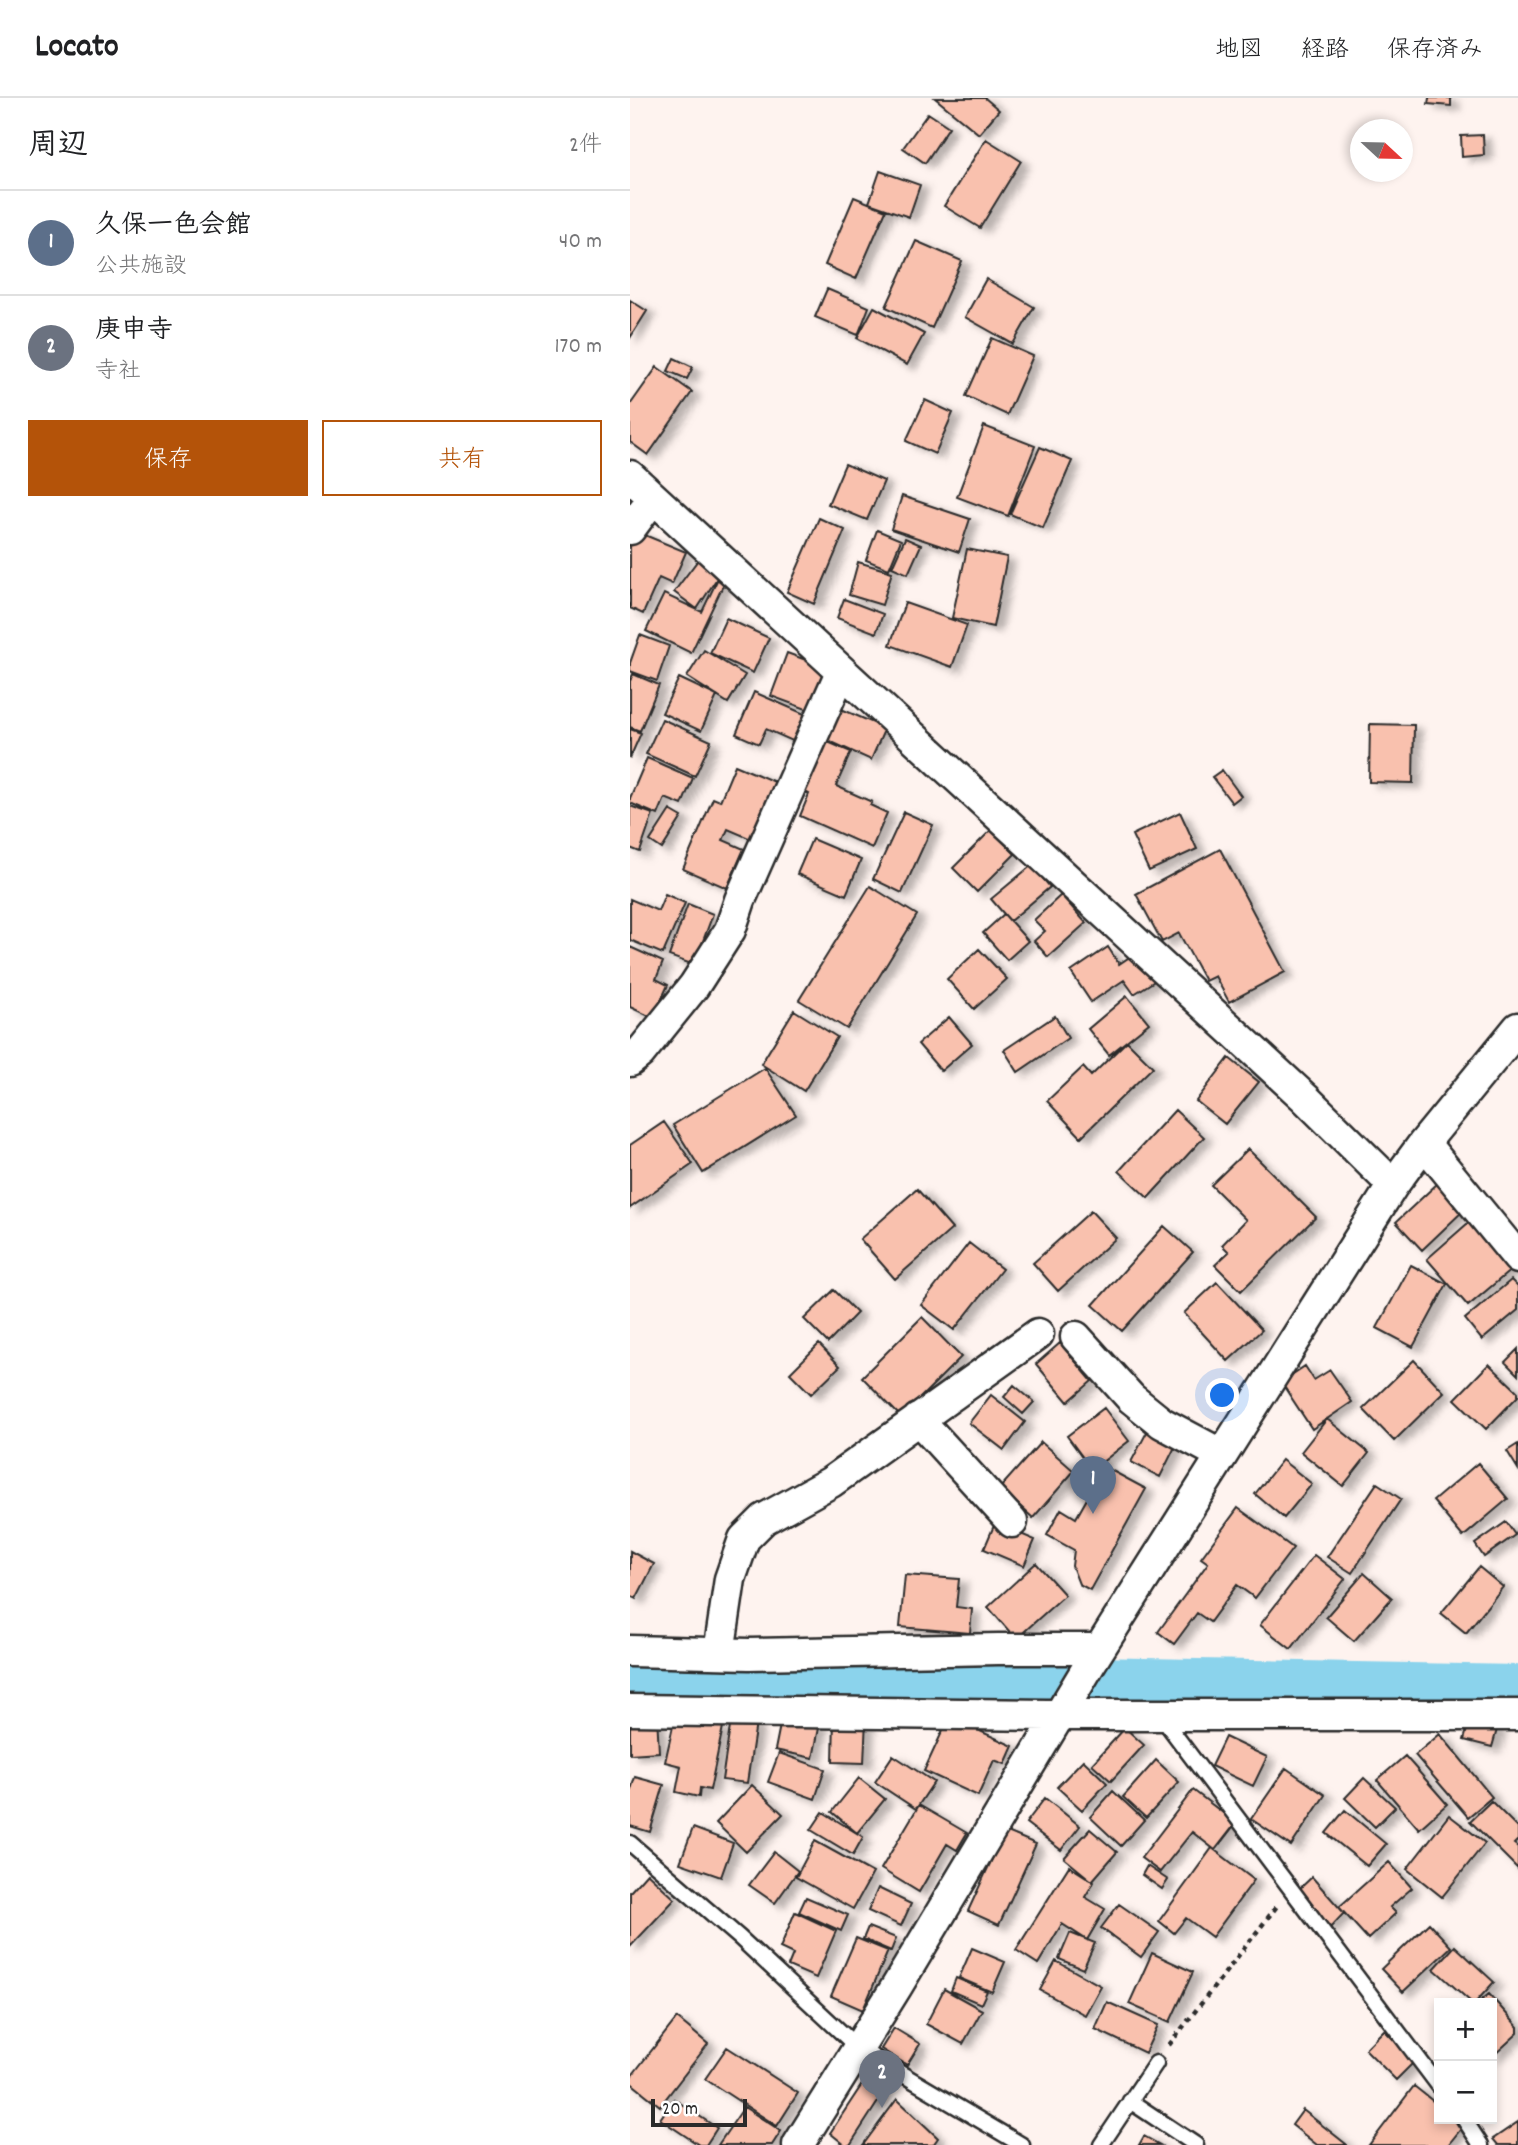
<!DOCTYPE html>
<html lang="ja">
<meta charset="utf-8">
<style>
body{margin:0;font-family:Dekko,"Klee One",sans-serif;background:#f2f2f2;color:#202124}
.controls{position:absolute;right:21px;bottom:21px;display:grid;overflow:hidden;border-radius:0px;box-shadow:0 4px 10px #0003}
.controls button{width:63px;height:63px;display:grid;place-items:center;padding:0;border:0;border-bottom:2px solid #e0e0e0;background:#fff;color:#202124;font:35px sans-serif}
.compass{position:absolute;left:720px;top:21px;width:63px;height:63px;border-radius:50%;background:#fff;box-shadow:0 4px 10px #0003;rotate:112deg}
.scale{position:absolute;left:21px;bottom:18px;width:96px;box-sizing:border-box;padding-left:7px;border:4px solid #2b2b2b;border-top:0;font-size:19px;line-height:24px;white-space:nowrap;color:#2b2b2b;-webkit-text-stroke:5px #fff;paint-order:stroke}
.you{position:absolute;left:593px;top:1298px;width:24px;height:24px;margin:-18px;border:5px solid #fff;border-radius:50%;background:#1a73e8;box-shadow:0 0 0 10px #1a73e833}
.badge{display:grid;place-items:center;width:46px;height:46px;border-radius:50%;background:#b45309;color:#fff;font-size:23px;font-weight:700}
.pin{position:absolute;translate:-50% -58px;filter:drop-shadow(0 2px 4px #0008)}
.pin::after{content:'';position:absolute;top:37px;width:24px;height:21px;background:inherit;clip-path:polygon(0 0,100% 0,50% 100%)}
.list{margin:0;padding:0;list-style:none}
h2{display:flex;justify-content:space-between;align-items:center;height:91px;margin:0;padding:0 28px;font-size:30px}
h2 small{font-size:23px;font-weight:400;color:#757577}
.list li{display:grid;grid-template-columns:46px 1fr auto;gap:21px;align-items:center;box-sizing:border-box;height:105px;padding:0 28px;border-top:2px solid #e0e0e0}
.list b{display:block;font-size:26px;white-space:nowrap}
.list p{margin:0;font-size:23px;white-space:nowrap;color:#757577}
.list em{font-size:23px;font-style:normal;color:#757577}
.actions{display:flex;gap:14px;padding:21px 28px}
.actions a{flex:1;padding:16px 0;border:2px solid #b45309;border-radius:0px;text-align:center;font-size:24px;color:#b45309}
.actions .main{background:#b45309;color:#fff}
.map{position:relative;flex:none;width:888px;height:2047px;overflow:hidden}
header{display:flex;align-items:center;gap:42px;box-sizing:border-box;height:98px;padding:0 35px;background:#fff;border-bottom:2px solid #e0e0e0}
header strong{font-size:33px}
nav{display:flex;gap:38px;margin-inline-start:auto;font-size:24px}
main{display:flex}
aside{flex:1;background:#fff}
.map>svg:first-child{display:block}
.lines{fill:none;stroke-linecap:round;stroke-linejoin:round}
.river{stroke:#8bd3ec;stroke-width:58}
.building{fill:#f9c1ae;stroke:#2b2b2b;stroke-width:2;filter:url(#shadow)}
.lane-casing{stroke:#2b2b2b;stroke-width:19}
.street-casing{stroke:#2b2b2b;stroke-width:35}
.path{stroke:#2b2b2b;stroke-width:4.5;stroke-dasharray:5 5;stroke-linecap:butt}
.lane{stroke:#fff;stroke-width:14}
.street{stroke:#fff;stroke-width:30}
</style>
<header>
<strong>Locato</strong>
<nav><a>地図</a><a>経路</a><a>保存済み</a></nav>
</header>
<main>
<aside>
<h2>周辺<small>2件</small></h2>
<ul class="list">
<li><span class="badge" style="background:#5c6f8a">1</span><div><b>久保一色会館</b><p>公共施設</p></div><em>40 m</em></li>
<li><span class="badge" style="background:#6b7280">2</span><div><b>庚申寺</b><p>寺社</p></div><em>170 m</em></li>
</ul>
<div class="actions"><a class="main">保存</a><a>共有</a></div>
</aside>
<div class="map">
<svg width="888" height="2047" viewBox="0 0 888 2047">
<defs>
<filter id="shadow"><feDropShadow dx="8" dy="4.5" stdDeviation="3.5" flood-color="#0004"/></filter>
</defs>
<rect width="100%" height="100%" fill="#fef3ef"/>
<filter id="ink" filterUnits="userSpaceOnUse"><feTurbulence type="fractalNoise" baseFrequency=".0143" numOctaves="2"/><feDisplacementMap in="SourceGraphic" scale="14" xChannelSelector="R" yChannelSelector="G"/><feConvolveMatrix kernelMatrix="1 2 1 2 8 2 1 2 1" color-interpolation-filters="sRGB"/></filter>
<g filter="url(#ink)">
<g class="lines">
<path class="river" d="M0 1587 354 1586 888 1596"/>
</g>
<path class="building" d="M305 0H355L369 12 349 36Z
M799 0H821V8L798 6Z
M298 15 319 29 295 65 273 50Z
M853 37 854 57 832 59 831 38Z
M356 41 391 63 350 130 314 108Z
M250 73 290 87 279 119 239 105Z
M224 99 256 112 226 181 195 167Z
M286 143 332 163 302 230 256 209Z
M356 181 404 209 383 246 335 219Z
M197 191 239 209 228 237 185 219Z
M0 202 17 213 0 240Z
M244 209 294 236 277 267 227 240Z
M362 240 403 258 377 317 336 298Z
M44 260 63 269 57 281 38 273Z
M27 269 62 294 18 357 0 344V307Z
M295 302 323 315 305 356 276 343Z
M354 328 405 348 378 418 327 399Z
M410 349 442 363 413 430 380 416Z
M215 366 254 383 237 422 198 406Z
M272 398 340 421 329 454 261 431Z
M189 420 215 432 184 506 157 494Z
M247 432 271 442 259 471 236 462Z
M5 433 56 454 42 486 29 480 13 516 0 510V444Z
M275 440 291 447 278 476 262 469Z
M337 451 377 459 363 529 322 520Z
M68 462 89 477 67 511 44 494Z
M228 464 262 474 252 507 219 497Z
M90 476 97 479 61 555 16 533 34 496 72 514Z
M214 501 253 516 246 535 207 520Z
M275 505 337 527 322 569 260 547Z
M96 520 139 540 123 575 80 555Z
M10 537 39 548 27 583 0 573V565Z
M74 552 115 577 98 605 57 579Z
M157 555 195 569 179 612 141 598Z
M3 576 29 587 10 633 0 629V583Z
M49 580 87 598 71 633 32 615Z
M124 594 179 618 167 645 136 631 129 646 106 636Z
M209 610 255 630 241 662 195 641Z
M32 621 81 643 65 678 16 656Z
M740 626 784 627 783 685 739 684Z
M0 631 11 635 0 660Z
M191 641 221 654 206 688 242 704 240 707 257 715 242 750 170 718 179 696 169 691Z
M17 660 63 680 52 707 35 700 28 717 0 705V700Z
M105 667 145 684 121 741 98 731 93 742 114 751 97 790 53 771 83 700 90 703Z
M592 672 611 698 602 705 582 679Z
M0 708 23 716 10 754 0 750Z
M40 712 52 719 32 751 20 743Z
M274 714 303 727 272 795 243 781Z
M550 714 567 751 519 773 502 737Z
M361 732 385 756 347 794 323 770Z
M182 741 231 762 216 797 167 776Z
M590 751 655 874 599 904 585 878 575 883 549 835 532 844 506 796Z
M402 767 420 789 380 823 361 801Z
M240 788 287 817 217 931 169 902Z
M35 796 55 805 33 856 0 842V801L28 813Z
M431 797 456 825 418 859 404 843 415 833 404 822Z
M58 806 83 816 64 867 39 858Z
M374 816 398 843 377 862 353 835Z
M0 849 33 864 26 881 38 887 23 920 0 909Z
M478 849 489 866 507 854 526 882 504 896 494 882 461 904 441 874Z
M349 851 377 881 344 911 317 881Z
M497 898 519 925 479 957 458 931Z
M164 912 207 939 174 993 131 966Z
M425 918 438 940 388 974 374 952Z
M319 919 342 946 311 973 288 946Z
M497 943 523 969 451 1039 417 1003 453 969 461 978Z
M599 960 629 984 595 1026 566 1003Z
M135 970 166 1017 73 1075 43 1027Z
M545 1012 574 1039 518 1100 489 1073Z
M34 1024 63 1066 0 1110V1047Z
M618 1051 686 1119 611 1193 585 1167 599 1154 592 1147 616 1122 581 1087Z
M808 1085 834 1112 792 1152 766 1124Z
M287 1091 322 1131 265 1181 230 1141Z
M461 1113 486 1140 428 1193 403 1165Z
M846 1118 888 1166 838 1208 797 1161Z
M534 1128 563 1154 492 1233 463 1207Z
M339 1145 372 1171 324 1232 291 1207Z
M781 1167 817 1186 783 1249 747 1230Z
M881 1182 888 1189V1212L852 1242 835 1221Z
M587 1184 632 1232 598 1263 554 1215Z
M204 1192 227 1215 198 1245 174 1221Z
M292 1219 331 1259 271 1319 232 1279Z
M430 1245 462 1283 438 1304 406 1266Z
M189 1246 210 1268 181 1296 160 1275Z
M888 1251V1277L875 1264Z
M784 1262 814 1294 764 1343 733 1311Z
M859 1266 888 1294V1298L856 1331 825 1301Z
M675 1268 684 1282 700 1272 722 1304 682 1331 651 1284Z
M384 1287 404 1304 393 1316 374 1299Z
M361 1297 395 1324 374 1352 339 1325Z
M474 1310 499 1343 462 1372 437 1338Z
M697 1321 739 1355 713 1388 671 1354Z
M518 1332 546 1347 530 1379 501 1364Z
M411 1344 444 1373 403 1420 370 1390Z
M888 1346V1371L877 1353Z
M652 1362 682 1386 654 1420 625 1396Z
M848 1365 878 1401 833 1439 803 1403Z
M475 1369 516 1391 460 1492 449 1486 442 1468 444 1452 417 1437 431 1411 446 1420Z
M747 1385 771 1401 722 1475 697 1459Z
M608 1410 663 1450 625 1500 607 1487 580 1524 567 1515 544 1546 528 1534 578 1465 571 1460Z
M876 1424 885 1437 854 1459 845 1446Z
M365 1425 405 1442 394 1468 354 1451Z
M0 1453 24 1466 6 1501 0 1498Z
M684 1457 715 1481 661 1551 630 1527Z
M406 1465 435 1497 386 1541 358 1509Z
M849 1469 873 1489 836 1535 811 1515Z
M734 1475 762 1500 724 1543 696 1519Z
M275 1477 329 1481 326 1509 342 1511 340 1535 270 1529Z
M27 1617 29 1654 0 1656V1618Z
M152 1617 190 1625 183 1660 145 1652Z
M45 1619 93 1629 80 1692 70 1690 69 1699 46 1694 51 1668 35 1664Z
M319 1619 383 1648 375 1666 364 1662 348 1698 294 1673Z
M204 1620 236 1621 234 1665 203 1664Z
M840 1621 868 1628 862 1649 834 1642Z
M101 1622 126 1625 117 1685 92 1682Z
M495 1630 514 1647 481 1683 462 1666Z
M810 1636 862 1699 838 1719 785 1657Z
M595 1639 637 1659 623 1688 581 1668Z
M149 1655 195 1671 185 1701 138 1684Z
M263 1657 304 1684 286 1711 245 1684Z
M775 1658 817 1706 789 1731 747 1682Z
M453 1662 477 1685 452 1712 427 1689Z
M526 1662 549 1684 516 1720 493 1699Z
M656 1670 695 1697 661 1748 621 1721Z
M5 1679 34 1687 20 1734 0 1728V1695Z
M229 1680 255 1701 227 1735 202 1714Z
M734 1680 765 1709 745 1729 715 1700Z
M122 1687 153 1716 116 1754 86 1725Z
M563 1692 606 1725 585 1752 562 1734 530 1774 511 1760Z
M483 1693 514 1722 491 1748 460 1719Z
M415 1700 450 1728 431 1752 396 1725Z
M861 1703 888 1730V1742L884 1746 888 1749V1771L840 1723Z
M289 1707 337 1735 327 1752 317 1746 289 1794 251 1771Z
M715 1712 756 1746 737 1768 696 1735Z
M193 1714 233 1739 223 1757 181 1732Z
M819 1717 855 1745 812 1799 777 1771Z
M63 1730 103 1745 91 1779 50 1765Z
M460 1731 487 1754 462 1783 434 1760Z
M375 1733 406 1746 369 1827 338 1813Z
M185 1743 243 1775 223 1811 166 1779Z
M582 1750 624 1782 582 1839 556 1820 544 1835 529 1823Z
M144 1754 168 1773 145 1805 119 1787Z
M759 1764 782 1790 760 1809 766 1815 738 1841 709 1809Z
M439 1768 464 1784 455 1799 475 1811 457 1842 432 1826 408 1866 386 1852Z
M517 1768 538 1782 532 1791 512 1777Z
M17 1775 45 1801 0 1849V1794Z
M682 1779 714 1815 699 1831 665 1795Z
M248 1790 281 1806 271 1828 238 1813Z
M176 1799 218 1817 211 1833 169 1814Z
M489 1806 529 1834 511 1859 471 1830Z
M165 1814 206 1833 186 1880 158 1868 163 1856 150 1850Z
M799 1825 821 1849 773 1894 751 1871Z
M238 1829 266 1840 261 1853 233 1841Z
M440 1835 465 1845 453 1871 429 1861Z
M226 1840 258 1853 233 1912 201 1898Z
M825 1848 864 1884 845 1905H842L804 1871Z
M342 1850 375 1864 362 1894 329 1880Z
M522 1855 563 1874 540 1924 499 1906Z
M426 1863 471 1888 455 1917 410 1892Z
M326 1880 357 1893 351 1906 321 1893Z
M314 1891 352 1912 333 1946 296 1926Z
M859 1896 888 1929V1935L862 1959V1905H848Z
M477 1904 528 1927 515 1955 465 1931Z
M47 1920 78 1946 30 2008 0 1984V1980Z
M264 1930 290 1946 277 1967 251 1951Z
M754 1932 785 1963 766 1982 735 1951Z
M97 1949 168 1995 147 2028 75 1981Z
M235 1982 253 1996 220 2047H215L200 2035Z
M784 1988 809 2008V2021H826L834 2027 818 2047H739Z
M44 2001 87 2030 76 2047H69L30 2021Z
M267 2001 308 2040 303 2047H233Z
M114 2009 151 2033 142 2047H88Z
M673 2012 716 2046V2047H687L662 2027Z
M888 2024V2047H868L863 2041Z
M514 2038 530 2047H509Z"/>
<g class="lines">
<defs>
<path id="lane" d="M530 1617 809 1988
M0 1745 110 1840 228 1950 392 2047
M500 2003 566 2047
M834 2021 851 2047
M471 2047 526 1965"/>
<path id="street" d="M0 378 675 1000 763 1087
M0 431 23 400
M0 963 10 955 64 888 100 832 110 802 211 574
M794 1045 888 1160
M446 1239 501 1300 532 1325 592 1357
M288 1321 382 1424
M0 1553 119 1556 368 1551H469
M89 1555 100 1481 114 1441 134 1421 201 1384 408 1236
M0 1612 417 1617H888
M168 2047 267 1888 460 1566 763 1087 794 1045 888 930"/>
</defs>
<use href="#lane" class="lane-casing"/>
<use href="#street" class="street-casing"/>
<path class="path" d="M539 1947 647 1808"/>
<use href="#lane" class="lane"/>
<use href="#street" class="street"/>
</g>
</g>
</svg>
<div class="controls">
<button>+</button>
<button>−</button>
</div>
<svg class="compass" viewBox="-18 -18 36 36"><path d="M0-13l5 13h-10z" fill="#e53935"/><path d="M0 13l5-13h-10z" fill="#757577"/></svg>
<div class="scale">20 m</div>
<div class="you"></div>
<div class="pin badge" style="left:463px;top:1416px;background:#5c6f8a">1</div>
<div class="pin badge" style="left:252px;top:2010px;background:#6b7280">2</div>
</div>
</main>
